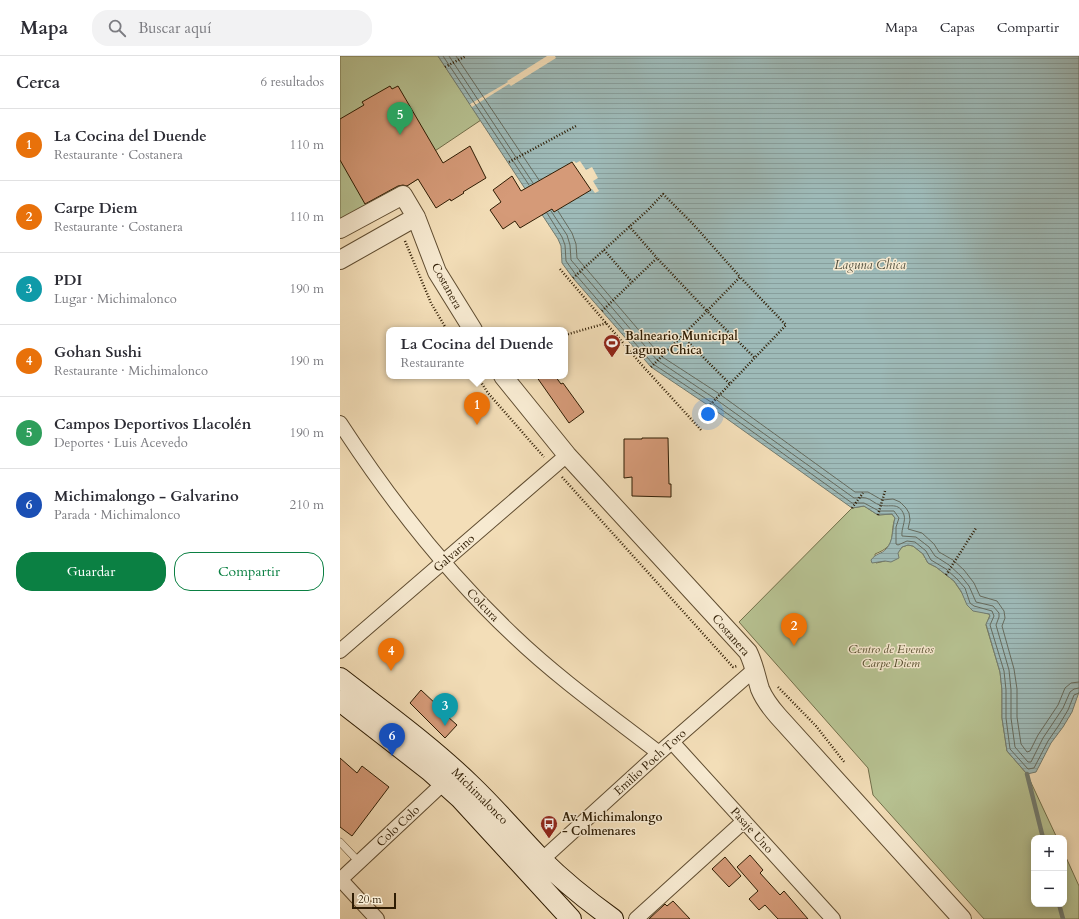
<!DOCTYPE html>
<html lang="es">
<meta charset="utf-8">
<style>
body{margin:0;font-family:Cardo,serif;background:#f2f2f3;color:#2b2b33}
.controls{position:absolute;right:12px;bottom:12px;display:grid;overflow:hidden;border-radius:8px;box-shadow:0 2px 10px #0003}
.controls button{width:36px;height:36px;display:grid;place-items:center;padding:0;border:0;border-bottom:1px solid #e1e1e2;background:#fff;color:#2b2b33;font:20px sans-serif}
.scale{position:absolute;left:12px;bottom:10px;width:44px;box-sizing:border-box;padding-left:4px;border:2px solid #2e1c03;border-top:0;font-size:11px;line-height:14px;white-space:nowrap;color:#2e1c03;-webkit-text-stroke:3px #f7ead1;paint-order:stroke}
.you{position:absolute;left:368px;top:358px;width:14px;height:14px;margin:-10px;border:3px solid #fff;border-radius:50%;background:#1a73e8;box-shadow:0 0 0 6px #1a73e833}
.badge{display:grid;place-items:center;width:26px;height:26px;border-radius:50%;background:#0b8043;color:#fff;font-size:13px;font-weight:700}
.pin{position:absolute;translate:-50% -33px;filter:drop-shadow(0 1px 2px #0008)}
.pin::after{content:'';position:absolute;top:21px;width:14px;height:12px;background:inherit;clip-path:polygon(0 0,100% 0,50% 100%)}
.popup{position:absolute;left:46px;top:271px;width:182px;height:52px;box-sizing:border-box;display:grid;place-content:center;border-radius:8px;background:#fff;filter:drop-shadow(0 1px 3px #0005);font-size:13px;white-space:nowrap;color:#7c7c81}
.popup b{font-size:15px;color:#2b2b33}
.popup::after{content:'';position:absolute;left:50%;top:100%;margin-left:-8px;border:8px solid transparent;border-top-color:#fff}
.list{margin:0;padding:0;list-style:none}
h2{display:flex;justify-content:space-between;align-items:center;height:52px;margin:0;padding:0 16px;font-size:17px}
h2 small{font-size:13px;font-weight:400;color:#7c7c81}
.list li{display:grid;grid-template-columns:26px 1fr auto;gap:12px;align-items:center;box-sizing:border-box;height:72px;padding:0 16px;border-top:1px solid #e1e1e2}
.list b{display:block;font-size:15px;white-space:nowrap}
.list p{margin:0;font-size:13px;white-space:nowrap;color:#7c7c81}
.list em{font-size:13px;font-style:normal;color:#7c7c81}
.actions{display:flex;gap:8px;padding:12px 16px}
.actions a{flex:1;padding:9px 0;border:1px solid #0b8043;border-radius:16px;text-align:center;font-size:14px;color:#0b8043}
.actions .main{background:#0b8043;color:#fff}
.icon{flex:none;width:22px;height:22px;fill:none;stroke:currentColor;stroke-width:2;stroke-linecap:round;stroke-linejoin:round}
.map{position:relative;flex:none;width:739px;height:863px;overflow:hidden}
header{display:flex;align-items:center;gap:24px;box-sizing:border-box;height:56px;padding:0 20px;background:#fff;border-bottom:1px solid #e1e1e2}
header strong{font-size:19px}
nav{display:flex;gap:22px;margin-inline-start:auto;font-size:14px}
.search{width:280px;height:36px;background:#f2f2f3;display:flex;align-items:center;gap:10px;box-sizing:border-box;padding:0 14px;border-radius:16px;color:#7c7c81;font-size:15px}
main{display:flex}
aside{flex:1;background:#fff}
.map>svg:first-child{display:block}
.park{fill:#b7c292;stroke:#726f4a}
.water{fill:url(#water-rules);stroke:#717b70}
.pier{fill:#f3deb8}
.lines{fill:none;stroke-linecap:round;stroke-linejoin:round}
.shore{stroke:#666b5e;stroke-width:1}
.stream{stroke:#717b70;stroke-width:4.5}
.building{fill:#d59a78;stroke:#2e1c03}
.service-casing{stroke:#5f4c30;stroke-width:8}
.minor-casing{stroke:#5f4c30;stroke-width:16}
.tertiary-casing{stroke:#5f4c30;stroke-width:20}
.secondary-casing{stroke:#2e1c03;stroke-width:22}
.path{stroke:#2e1c03;stroke-width:2.5;stroke-dasharray:1 2;stroke-linecap:butt}
.service{stroke:#f7ead1;stroke-width:7}
.minor{stroke:#f7ead1;stroke-width:14}
.tertiary{stroke:#f7ead1;stroke-width:18}
.secondary{stroke:#f7ead1;stroke-width:20}
.labels{text-anchor:middle;stroke-width:3;stroke-linejoin:round;paint-order:stroke}
.street-label{font-size:12px;fill:#2e1c03;stroke:#f7ead1}
.poi-label{font-size:12px;font-weight:bold;fill:#2e1c03;stroke:#f7ead1;text-anchor:start}
.park-label{font-size:12px;font-style:italic;fill:#574e2e;stroke:#f7ead1}
.water-label{font-size:13px;font-style:italic;fill:#555342;stroke:#f7ead1}
</style>
<header>
<strong>Mapa</strong>
<div class="search"><svg class="icon" aria-label="search" viewBox="0 0 24 24"><circle cx="10" cy="10" r="6"/><path d="M15 15l6 6"/></svg>Buscar aquí</div>
<nav><a>Mapa</a><a>Capas</a><a>Compartir</a></nav>
</header>
<main>
<aside>
<h2>Cerca<small>6 resultados</small></h2>
<ul class="list">
<li><span class="badge" style="background:#e8710a">1</span><div><b>La Cocina del Duende</b><p>Restaurante · Costanera</p></div><em>110 m</em></li>
<li><span class="badge" style="background:#e8710a">2</span><div><b>Carpe Diem</b><p>Restaurante · Costanera</p></div><em>110 m</em></li>
<li><span class="badge" style="background:#0f9aa8">3</span><div><b>PDI</b><p>Lugar · Michimalonco</p></div><em>190 m</em></li>
<li><span class="badge" style="background:#e8710a">4</span><div><b>Gohan Sushi</b><p>Restaurante · Michimalonco</p></div><em>190 m</em></li>
<li><span class="badge" style="background:#2e9e5b">5</span><div><b>Campos Deportivos Llacolén</b><p>Deportes · Luis Acevedo</p></div><em>190 m</em></li>
<li><span class="badge" style="background:#1a4fb4">6</span><div><b>Michimalongo - Galvarino</b><p>Parada · Michimalonco</p></div><em>210 m</em></li>
</ul>
<div class="actions"><a class="main">Guardar</a><a>Compartir</a></div>
</aside>
<div class="map">
<svg width="739" height="863" viewBox="0 0 739 863">
<defs>
<pattern id="water-rules" width="6" height="5" patternUnits="userSpaceOnUse"><rect width="6" height="5" fill="#9ebab8"/><path d="M0 2.5h6" fill="none" stroke="#889f9d"/></pattern>
</defs>
<rect width="100%" height="100%" fill="#f3deb8"/>
<filter id="stains"><feTurbulence type="fractalNoise" baseFrequency=".005" numOctaves="4"/><feColorMatrix values="0 0 0 0 .2 0 0 0 0 .09 0 0 0 0 .02 0 0 0 .5 -.17"/></filter>
<radialGradient id="worn" r=".72"><stop offset=".6" stop-color="#630" stop-opacity="0"/><stop offset="1" stop-color="#630" stop-opacity=".3"/></radialGradient>
<path class="park" d="M0 0H98L141 64 71 111 78 123 28 153 0 166Z
M524 450 538 459 552 458 555 462C549 481 558 489 535 498L536 507 545 505 557 497 562 491 568 489 573 490 583 498 588 507 596 511 614 525 624 540 642 556 649 558 650 559 646 569 660 616 662 634V662L667 695 687 718 717 782H694V848H724V797L739 830V863H644L533 739 528 712 399 566 512 452Z"/>
<path class="water" d="M98 0H739V636L732 656 723 671 711 687 696 716 687 718 667 695 662 662V634L660 616 646 568 650 560 649 558 633 555 627 549 621 535 614 525 596 511 588 507 583 498 573 490 568 489 562 491 558 497 559 502 551 506 545 505 532 507 531 504C536 497 542 498 546 493 554 485 552 472 555 462L552 458 538 459 524 450 512 452 369 350 311 311 233 222 222 207 221 190 218 183Z"/>
<path class="pier" d="M207 0H215L216 2 171 30 169 28 132 51 130 48 168 26 167 25Z
M234 105 236 107 240 105 246 114 252 111 258 122 253 125 259 135 255 137 252 133 214 156 197 126Z"/>
<g class="lines">
<path class="shore" d="M103 0 189 129
M109 0 193 127
M116 0 199 124
M211 155 227 179 230 189 231 204 317 304 374 342 514 442C517 442 522 441 526 442 531 443 535 448 540 449 549 452 559 445 564 459 566 465 561 473 562 480L576 481 589 491 595 500 609 509 621 520 629 530 636 546 653 550 659 557V561L656 569 669 614 671 634V662L675 691 688 706H691L703 682 723 652 730 636 734 633 739 632
M218 155 232 177 236 188 237 202 321 300 378 337 515 436H528L542 444 553 443 560 446 566 452 569 457 570 464 568 473 582 477 594 488 599 496 613 504 624 514 634 527 640 540 657 545 664 555 665 562 662 570 674 613 677 633V661L681 688 687 696 690 695 698 679 718 649 725 632 731 627 739 626
M207 157 222 181 225 189 226 205 236 219 313 308 371 346 512 447H524L539 455H554L559 462 556 471V488L558 489 567 485 575 486 586 495 591 504 606 513 617 523 625 532 630 547 634 550 652 555 654 560 650 569 664 615 666 634V662L670 693 688 713 694 712 708 685 719 669 728 654 734 639 739 637"/>
<path class="stream" d="M687 718 703 782
M719 848 723 863"/>
</g>
<path class="building" d="M50 30 52 33 58 30 103 107 130 90 146 122 123 136 124 137 111 145 110 143 96 152 78 123 67 130 63 129 58 130 25 148 0 104V63L24 49 22 46Z
M232 106 251 134 214 156 212 153 180 172 175 165 163 173 150 154 161 146 153 134 172 120 181 135Z
M196 320H215L221 328 223 327 244 356 229 367Z
M302 382H328L329 428H331V441L292 440V421L284 422V383H302Z
M81 634 98 650 97 651 117 669 105 682 70 647Z
M0 702 17 717 22 710 49 731 12 780 0 771Z
M410 799 423 814 420 817 440 839 444 835 468 863H438L425 849 419 854 409 843 418 835 397 811Z
M385 801 401 820 389 831 372 813Z
M333 845 350 863H309L325 848 327 850Z"/>
<g class="lines">
<defs>
<path id="service" d="M0 786 19 806"/>
<path id="minor" d="M0 367C50 444 107 517 174 580 219 623 270 659 319 697
M0 595 227 399
M332 686 493 863
M195 810 319 697 415 613
M0 823 37 863
M0 824 109 722
M296 863 404 765"/>
<path id="tertiary" d="M0 173 63 139 76 161 97 216 133 274
M0 204 76 161
M163 320 227 399 408 596C414 608 416 620 420 633 424 643 431 652 438 660L622 863"/>
<path id="secondary" d="M0 622C45 657 91 690 132 730 156 753 178 779 201 803 223 825 248 845 273 863
M0 645 90 715 120 742 231 863"/>
</defs>
<use href="#service" class="service-casing"/>
<use href="#minor" class="minor-casing"/>
<use href="#tertiary" class="tertiary-casing"/>
<use href="#secondary" class="secondary-casing"/>
<path class="path" d="M105 11 126 0
M169 106 236 70
M289 170 317 202
M65 185 91 247 107 274
M264 194 292 226
M220 213 301 308 361 374
M233 222 308 154 323 138 353 168 400 221
M262 255 317 202 367 255 400 221 446 269 369 350
M225 279 267 267
M342 280 390 328
M311 311 367 255 415 302
M137 320 148 337 204 401
M222 421 393 611 397 610
M512 452 523 437
M538 459 545 435
M606 519 636 472
M438 631 476 670 505 707"/>
<use href="#service" class="service"/>
<use href="#minor" class="minor"/>
<use href="#tertiary" class="tertiary"/>
<use href="#secondary" class="secondary"/>
</g>
<defs>
<symbol id="stadium-pin" viewBox="-11 -11 22 30"><path d="M0 17L-7.5 6A9.5 9.5 0 1 1 7.5 6Z" fill="#8f2418" stroke="#f7ead1"/><path d="M0-5a6.5 5 0 1 0 0 10a6.5 5 0 1 0 0-10ZM-3.5-1.8h7v3.6h-7Z" fill="#fff"/></symbol>
<symbol id="bus-pin" viewBox="-11 -11 22 30"><path d="M0 17L-7.5 6A9.5 9.5 0 1 1 7.5 6Z" fill="#8f2418" stroke="#f7ead1"/><path d="M-5-6H5V4H4V6H2V4H-2V6H-4V4H-5ZM-3.5-4V0h7V-4ZM-3.5 1.2v1.5H-2V1.2ZM2 1.2v1.5H3.5V1.2Z" fill="#fff"/></symbol>
</defs>
<g fill-rule="evenodd">
<use href="#stadium-pin" x="262" y="277" width="20" height="27"/>
<use href="#bus-pin" x="199" y="758" width="20" height="27"/>
</g>
<g class="labels">
<g class="street-label">
<text transform="translate(107 230) rotate(61)" y="4">Costanera</text>
<text transform="translate(114 497) rotate(-41)" y="4">Galvarino</text>
<text transform="translate(143 549) rotate(46)" y="4">Colcura</text>
<text transform="translate(391 579) rotate(49)" y="4">Costanera</text>
<text transform="translate(310 706) rotate(-42)" y="4">Emilio Poch Toro</text>
<text transform="translate(140 740) rotate(45)" y="4">Michimalonco</text>
<text transform="translate(58 770) rotate(-43)" y="4">Colo Colo</text>
<text transform="translate(412 774) rotate(48)" y="4">Pasaje Uno</text>
</g>
<g class="poi-label">
<text x="285" y="284">Balneario Municipal<tspan x="285" dy="14">Laguna Chica</tspan></text>
<text x="222" y="765">Av. Michimalongo<tspan x="222" dy="14">- Colmenares</tspan></text>
</g>
<g class="park-label">
<text x="551" y="597">Centro de Eventos<tspan x="551" dy="14">Carpe Diem</tspan></text>
</g>
<g class="water-label">
<text x="530" y="213">Laguna Chica</text>
</g>
</g>
<rect width="100%" height="100%" filter="url(#stains)"/>
<rect width="100%" height="100%" fill="url(#worn)"/>
</svg>
<div class="controls">
<button>+</button>
<button>−</button>
</div>
<div class="scale">20 m</div>
<div class="you"></div>
<div class="pin badge" style="left:137px;top:369px;background:#e8710a">1</div>
<div class="popup"><b>La Cocina del Duende</b>Restaurante</div>
<div class="pin badge" style="left:454px;top:590px;background:#e8710a">2</div>
<div class="pin badge" style="left:105px;top:670px;background:#0f9aa8">3</div>
<div class="pin badge" style="left:51px;top:615px;background:#e8710a">4</div>
<div class="pin badge" style="left:60px;top:79px;background:#2e9e5b">5</div>
<div class="pin badge" style="left:52px;top:700px;background:#1a4fb4">6</div>
</div>
</main>
